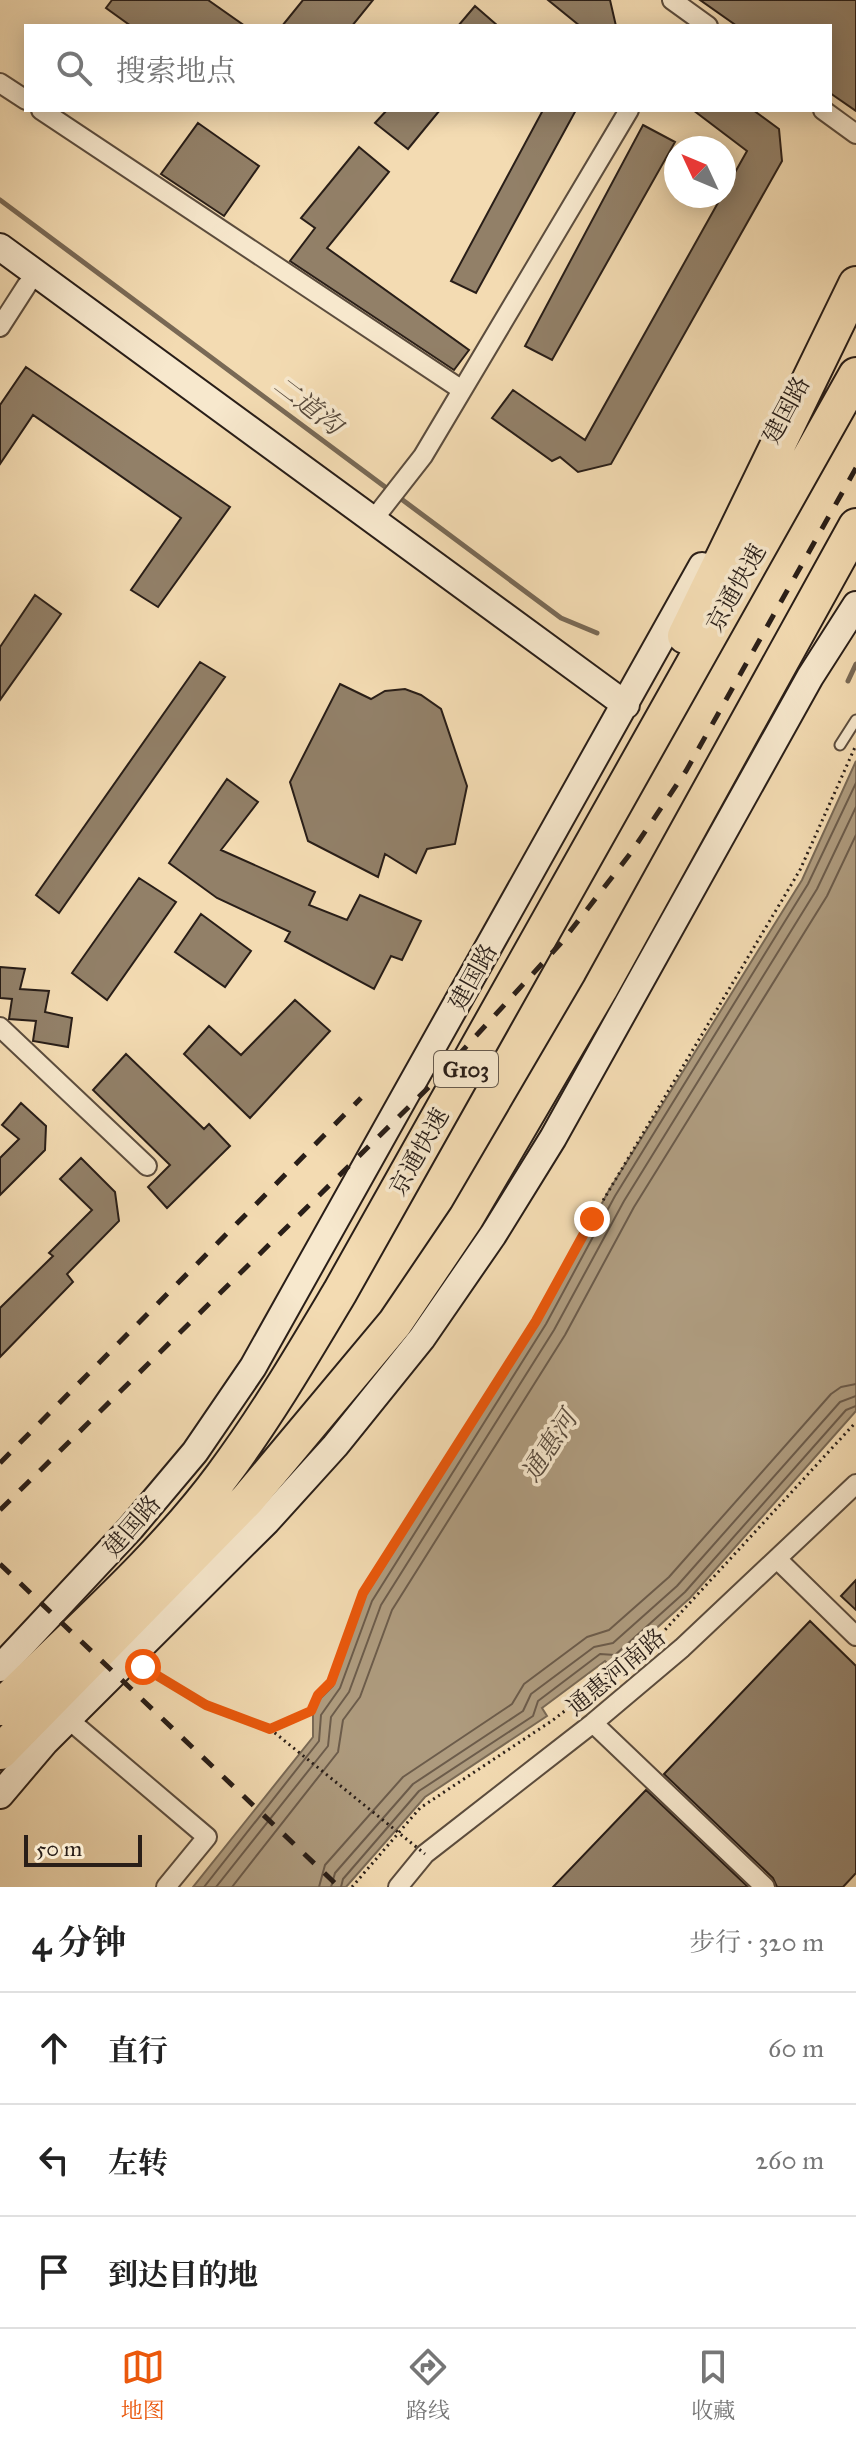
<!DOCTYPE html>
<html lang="zh">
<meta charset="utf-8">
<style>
body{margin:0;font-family:"IM FELL Great Primer","Noto Serif SC",serif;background:#f6f6f6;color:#222}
.compass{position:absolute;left:664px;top:136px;width:72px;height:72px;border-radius:50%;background:#fff;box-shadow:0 4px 20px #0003;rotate:314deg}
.scale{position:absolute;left:24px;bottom:20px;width:118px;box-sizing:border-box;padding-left:8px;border:4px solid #291e18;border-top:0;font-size:22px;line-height:28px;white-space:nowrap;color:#291e18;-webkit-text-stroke:6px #f7e8cd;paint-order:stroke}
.stop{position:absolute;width:24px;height:24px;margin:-18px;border:6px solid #ea580c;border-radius:50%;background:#fff}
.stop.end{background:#ea580c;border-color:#fff;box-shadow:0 2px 8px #0008}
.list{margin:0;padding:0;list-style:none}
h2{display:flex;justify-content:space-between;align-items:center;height:104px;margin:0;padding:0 32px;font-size:34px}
h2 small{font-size:26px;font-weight:400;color:#767676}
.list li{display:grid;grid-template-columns:52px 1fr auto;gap:24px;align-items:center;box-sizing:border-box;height:112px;padding:0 32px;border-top:2px solid #e0e0e0}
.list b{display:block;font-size:30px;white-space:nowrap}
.list em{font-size:26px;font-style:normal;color:#767676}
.icon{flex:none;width:44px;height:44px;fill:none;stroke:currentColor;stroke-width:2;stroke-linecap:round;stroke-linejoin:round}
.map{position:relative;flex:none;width:856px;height:1887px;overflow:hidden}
.search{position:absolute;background:#fff;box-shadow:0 4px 20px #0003;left:24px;right:24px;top:24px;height:88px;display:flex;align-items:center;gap:20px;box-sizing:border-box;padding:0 28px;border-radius:0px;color:#767676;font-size:30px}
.sheet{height:440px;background:#fff}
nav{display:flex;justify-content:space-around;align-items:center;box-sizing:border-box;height:112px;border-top:2px solid #e0e0e0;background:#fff;font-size:22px;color:#767676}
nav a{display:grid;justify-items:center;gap:4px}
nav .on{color:#ea580c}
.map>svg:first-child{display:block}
.water{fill:#ae9b7e;stroke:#796955;stroke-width:2}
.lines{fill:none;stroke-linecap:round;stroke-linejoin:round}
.shore{stroke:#6c5c4b;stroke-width:2}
.stream{stroke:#796955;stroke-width:5}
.building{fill:#928068;stroke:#291e18;stroke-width:2}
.lane-casing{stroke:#5c4d3e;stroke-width:13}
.street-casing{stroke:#5c4d3e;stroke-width:22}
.secondary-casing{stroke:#291e18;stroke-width:30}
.highway-casing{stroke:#291e18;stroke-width:38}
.path{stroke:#291e18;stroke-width:3;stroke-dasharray:2 4;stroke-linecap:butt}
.lane{stroke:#f7e8cd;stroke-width:9}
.street{stroke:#f7e8cd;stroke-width:18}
.secondary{stroke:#f7e8cd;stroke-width:26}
.highway{stroke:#f3dbb2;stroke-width:34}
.rail{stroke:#291e18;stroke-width:5;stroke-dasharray:14 14;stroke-linecap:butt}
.path-bridge{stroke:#291e18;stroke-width:3;stroke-dasharray:2 4;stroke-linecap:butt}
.route{stroke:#ea580c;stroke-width:10}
.labels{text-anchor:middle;stroke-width:7;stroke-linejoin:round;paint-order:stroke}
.shield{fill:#f7e8cd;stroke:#675b4e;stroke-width:2}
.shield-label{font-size:22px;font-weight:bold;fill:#291e18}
.street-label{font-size:24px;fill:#291e18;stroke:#f7e8cd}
.water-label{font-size:26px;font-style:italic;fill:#584a3c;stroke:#f7e8cd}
</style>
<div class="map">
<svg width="856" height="1887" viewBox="0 0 856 1887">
<rect width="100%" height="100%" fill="#f3dbb2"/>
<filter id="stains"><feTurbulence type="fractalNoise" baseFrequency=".0025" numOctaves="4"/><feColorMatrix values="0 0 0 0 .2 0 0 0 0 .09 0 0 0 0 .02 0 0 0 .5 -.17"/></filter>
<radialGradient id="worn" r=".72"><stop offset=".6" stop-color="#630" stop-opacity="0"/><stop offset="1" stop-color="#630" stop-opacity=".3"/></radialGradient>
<path class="water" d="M856 761V1411L690 1598 612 1668 605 1661 542 1708 547 1716 425 1797 346 1887H193L313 1737V1714L319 1700 333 1686 364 1598 539 1320 608 1192 802 880Z"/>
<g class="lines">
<path class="shore" d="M204 1887 319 1741 321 1715 340 1688 372 1601 546 1324 615 1196 808 884 856 783
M216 1887 328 1746 331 1717 349 1692 381 1605 554 1330 624 1201 817 889 856 807
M232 1887 338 1752 343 1720 360 1697 392 1610 565 1335 634 1207 827 896 856 835
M319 1887 325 1865 403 1777 512 1704 524 1684 587 1637 609 1630 669 1577 831 1394 841 1387 856 1384
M331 1887 335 1873 413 1784 523 1711 531 1694 594 1647 613 1643 677 1586 840 1402 856 1396
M341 1887 343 1879 419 1791 533 1716 538 1701 600 1654 615 1655 685 1592 846 1410 856 1406"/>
<path class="stream" d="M0 200 561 618 597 633
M848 681 856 664"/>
</g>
<path class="building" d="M112 0H208L245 26H131L106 8Z
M303 0H373L352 26H282Z
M548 0H610L616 26H580Z
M700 0H856V111L830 93V26H737Z
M475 6 498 26H458Z
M387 110H440L408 149 375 123Z
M543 110H576L476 293 451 281Z
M693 110H753L779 129 782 161 611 464 578 472 560 457 552 461 492 418 513 390 585 440 747 151Z
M198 123 259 166 224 216 161 174Z
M643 125 675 142 552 360 525 346Z
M359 147 389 172 327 248 469 350 454 370 290 261 315 228 301 218Z
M26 367 230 507 158 607 131 590 181 518 33 415 0 464V405Z
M35 595 61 614 0 700V647Z
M200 662 225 677 59 913 36 895Z
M340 684 371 699 385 691 405 689 421 695 441 709 467 786 455 844 427 849 416 873 385 854 378 877 308 841 290 782Z
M227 779 258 802 221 850 315 892 309 905 347 920 360 895 421 921 402 960 391 956 374 989 285 941 290 932 217 898 169 863Z
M139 878 176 902 107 1000 72 973Z
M201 914 251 951 225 987 175 952Z
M0 967 25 969 20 989 49 991 45 1012 72 1018 68 1047 33 1041 36 1021 9 1019 12 999 0 998Z
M295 1000 330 1031 250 1118 184 1054 209 1026 241 1055Z
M126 1054 204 1129 209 1124 230 1146 167 1208 148 1187 170 1165 93 1090Z
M21 1103 46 1126 45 1150 0 1195V1158L19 1139 2 1125Z
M81 1158 115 1192 119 1221 67 1274 73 1282 0 1357V1308L53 1256 49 1253 92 1210 60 1179Z
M856 1580V1610L841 1596Z
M810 1621 856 1666V1873L843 1887H777L773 1878 664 1774Z
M646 1790 748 1887H553Z"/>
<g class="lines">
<defs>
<path id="lane" d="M840 745 856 720"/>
<path id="street" d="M672 0 708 26
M0 83 26 100
M41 110 462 390
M823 110 856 134
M0 327 27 285
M373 520 423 456 629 110
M0 1027 147 1166
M777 1559 856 1636
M68 1719 207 1837 166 1887
M593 1723 765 1887
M398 1887 425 1854 593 1723 682 1648 856 1484"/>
<path id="secondary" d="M0 247 626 705
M0 1668 131 1528 195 1452 253 1367 702 566
M0 1795 45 1742 267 1521 335 1446 422 1338 493 1235 553 1138 810 677 856 605"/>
<path id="highway" d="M685 636 856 284
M0 1708C75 1633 159 1561 222 1476 266 1417 303 1354 340 1292L856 375
M0 1752 247 1500 395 1323 466 1218 600 989 856 526"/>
</defs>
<use href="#lane" class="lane-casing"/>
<use href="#street" class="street-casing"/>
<use href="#secondary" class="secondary-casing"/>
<use href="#highway" class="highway-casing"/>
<path class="path" d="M146 1669 206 1705 270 1729 311 1711 318 1695 331 1682 363 1593 536 1321 592 1219 800 870 856 745
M352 1887 420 1808 553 1720 652 1644 856 1422"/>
<use href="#lane" class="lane"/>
<use href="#street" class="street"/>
<use href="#secondary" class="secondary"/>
<use href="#highway" class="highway"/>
<path class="rail" d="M0 1463 361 1098
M0 1510 431 1085 561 943 630 854 686 771 856 468
M0 1564 339 1887"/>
<path class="path-bridge" d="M270 1729 425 1854"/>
</g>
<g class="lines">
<path class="route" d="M143 1667 206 1705 270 1729 311 1711 318 1695 331 1682 363 1593 536 1321 592 1219"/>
</g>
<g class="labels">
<rect class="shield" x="434" y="1051" width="64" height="36" rx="6"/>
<g class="shield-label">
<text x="466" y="1077">G103</text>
</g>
<g class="street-label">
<text transform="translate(786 410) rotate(-62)" y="8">建国路</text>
<text transform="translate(736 588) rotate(-61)" y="8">京通快速</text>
<text transform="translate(473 977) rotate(-61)" y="8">建国路</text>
<text transform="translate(419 1152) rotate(-61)" y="8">京通快速</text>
<text transform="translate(132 1526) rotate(-49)" y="8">建国路</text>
<text transform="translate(616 1672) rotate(-40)" y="8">通惠河南路</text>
</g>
<g class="water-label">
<text transform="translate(308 405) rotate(37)" y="9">二道沟</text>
<text transform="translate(549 1446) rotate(-57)" y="9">通惠河</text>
</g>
</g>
<rect width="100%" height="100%" filter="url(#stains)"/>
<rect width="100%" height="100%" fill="url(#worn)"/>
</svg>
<svg class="compass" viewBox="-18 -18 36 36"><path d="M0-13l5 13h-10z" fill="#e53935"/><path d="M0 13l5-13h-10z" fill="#767676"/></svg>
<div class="scale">50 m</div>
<div class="stop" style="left:143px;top:1667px"></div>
<div class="stop end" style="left:592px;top:1219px"></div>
<div class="search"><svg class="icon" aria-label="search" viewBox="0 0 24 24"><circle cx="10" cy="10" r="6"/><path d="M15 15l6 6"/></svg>搜索地点</div>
</div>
<section class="sheet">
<h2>4 分钟<small>步行 · 320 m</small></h2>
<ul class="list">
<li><svg class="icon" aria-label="ahead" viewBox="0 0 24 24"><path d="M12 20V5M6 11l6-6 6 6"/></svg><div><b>直行</b></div><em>60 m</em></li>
<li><svg class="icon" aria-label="left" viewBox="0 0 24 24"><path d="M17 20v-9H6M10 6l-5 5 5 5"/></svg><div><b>左转</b></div><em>260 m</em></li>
<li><svg class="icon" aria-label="arrive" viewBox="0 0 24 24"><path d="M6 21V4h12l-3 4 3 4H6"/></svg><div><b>到达目的地</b></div></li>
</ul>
</section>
<nav>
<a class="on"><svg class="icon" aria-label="map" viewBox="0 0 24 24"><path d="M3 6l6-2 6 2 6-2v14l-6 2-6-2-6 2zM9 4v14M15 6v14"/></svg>地图</a>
<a><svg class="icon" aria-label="directions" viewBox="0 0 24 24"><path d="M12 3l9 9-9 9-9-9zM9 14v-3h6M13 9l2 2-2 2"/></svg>路线</a>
<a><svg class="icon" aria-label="saved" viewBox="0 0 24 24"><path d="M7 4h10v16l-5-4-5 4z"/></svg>收藏</a>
</nav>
